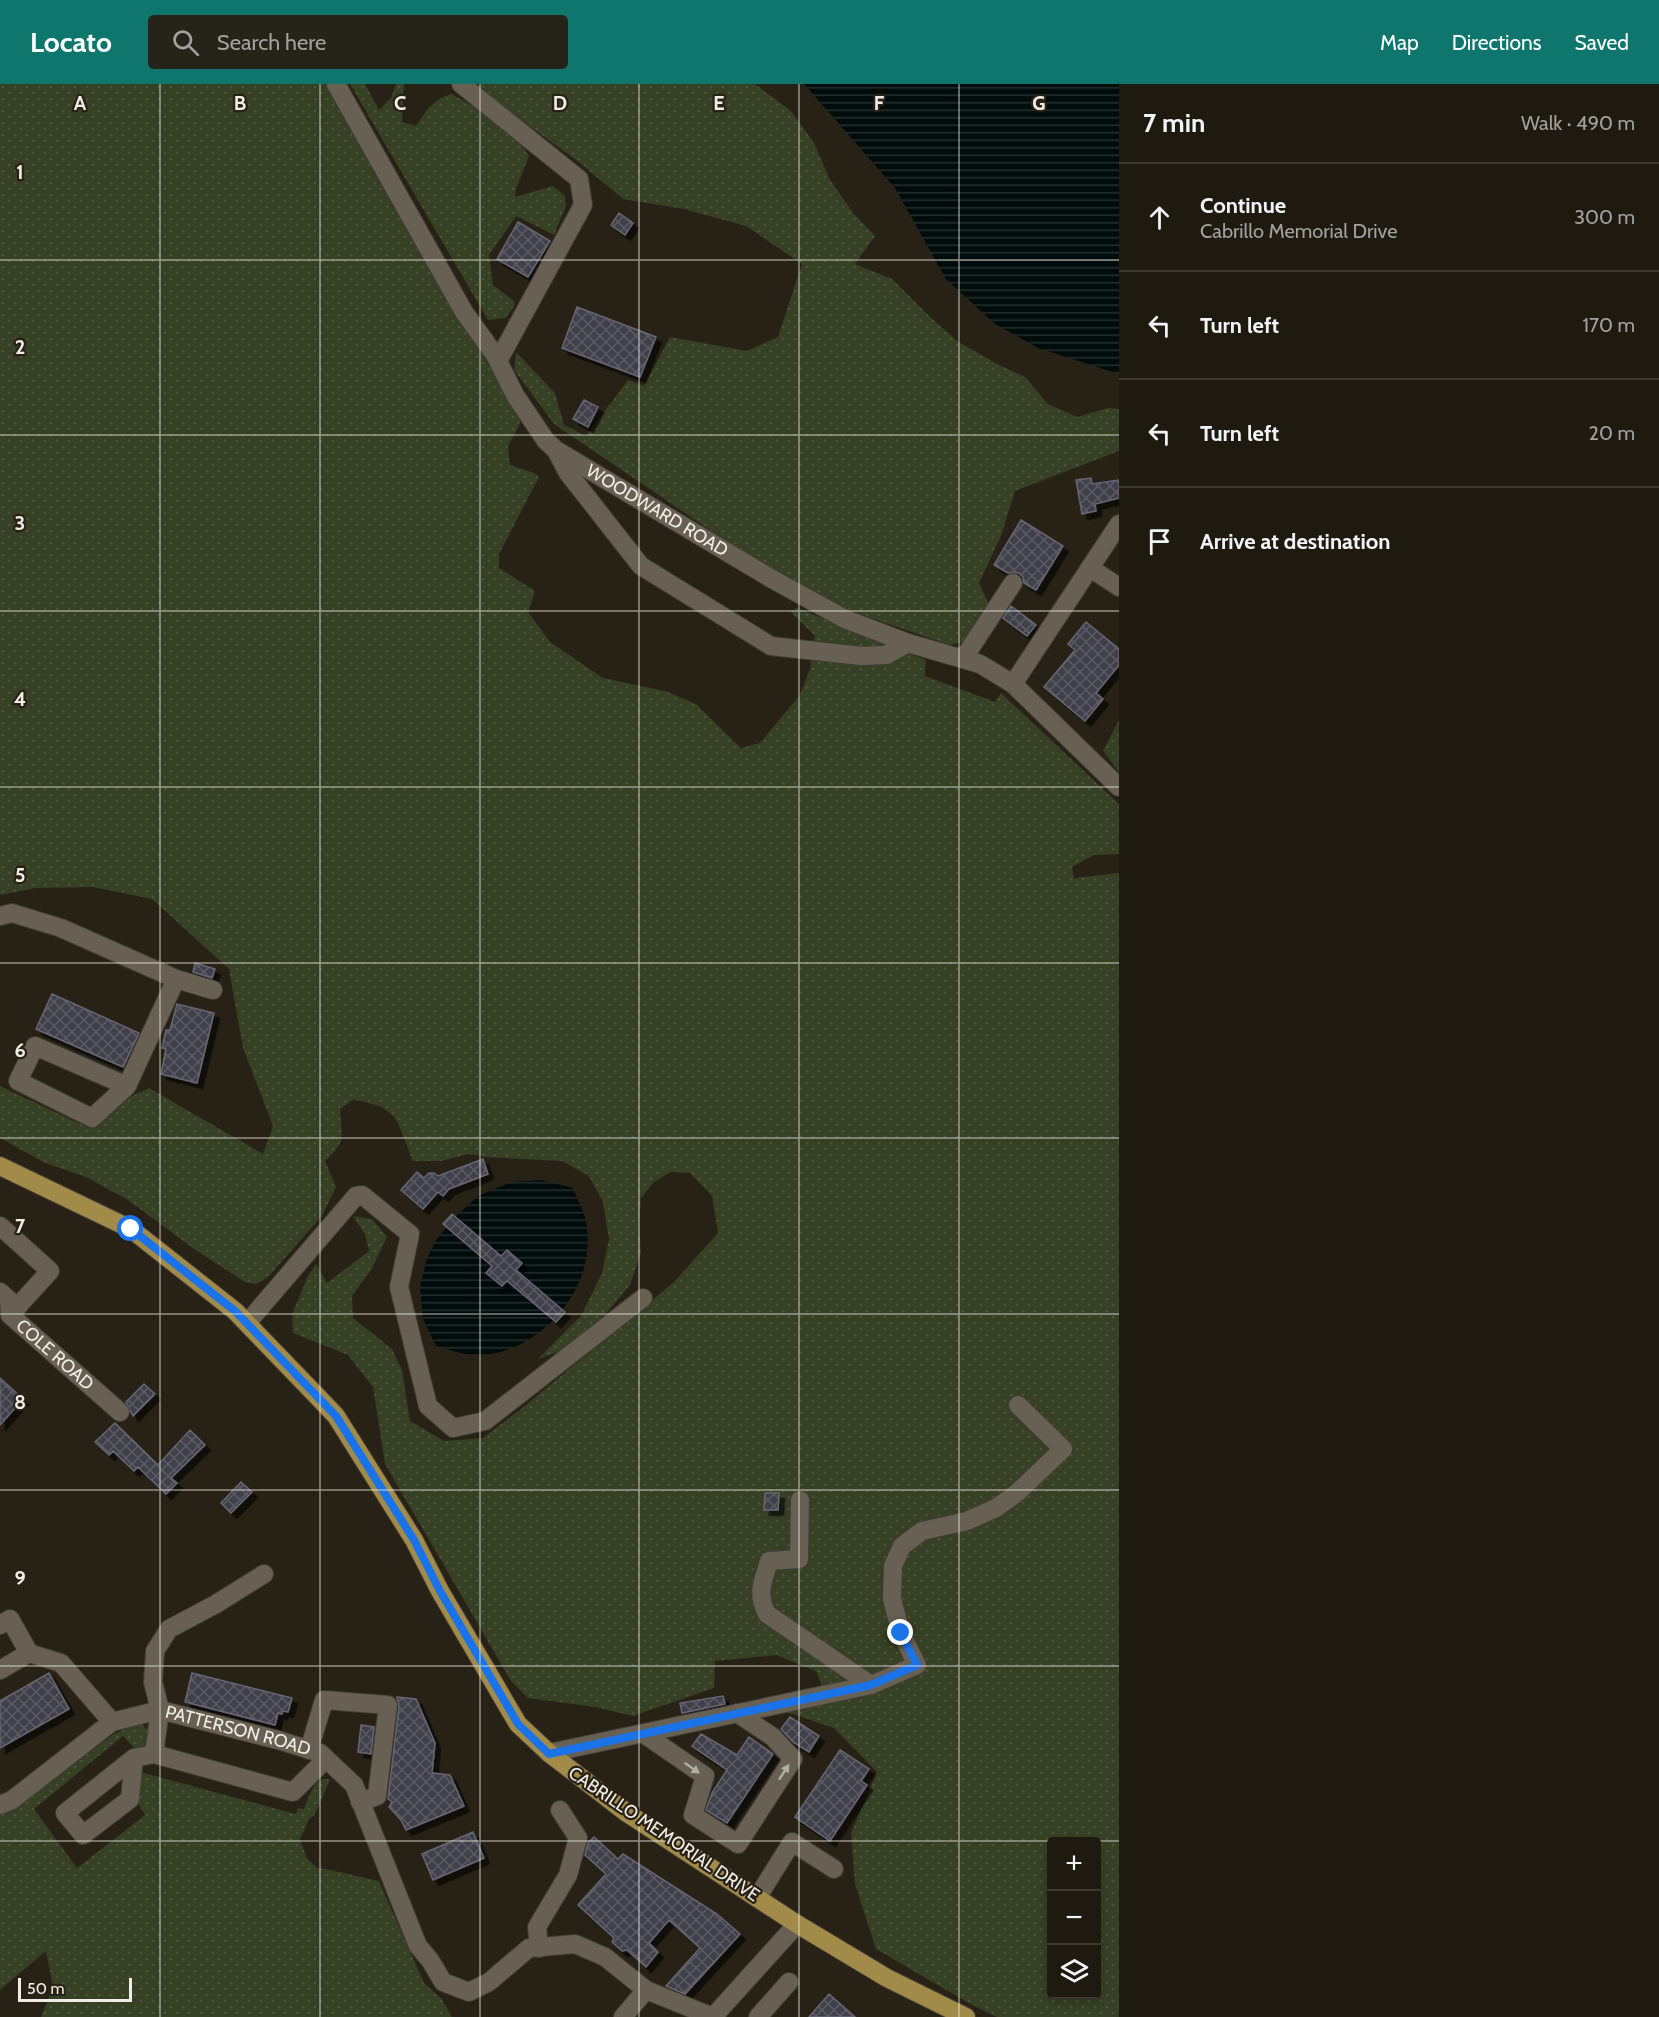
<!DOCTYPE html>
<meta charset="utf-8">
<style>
body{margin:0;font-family:Cabin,sans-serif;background:#262319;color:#f1f3f6}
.controls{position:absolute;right:18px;bottom:18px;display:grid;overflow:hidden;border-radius:6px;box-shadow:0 3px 9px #0003}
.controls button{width:54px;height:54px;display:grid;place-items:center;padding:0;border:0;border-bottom:2px solid #3c3830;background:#1e1a10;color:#f1f3f6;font:30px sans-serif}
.scale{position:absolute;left:18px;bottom:15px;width:114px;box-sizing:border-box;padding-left:6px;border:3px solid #f1ede6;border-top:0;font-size:16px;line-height:21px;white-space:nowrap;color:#f1ede6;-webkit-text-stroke:4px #282216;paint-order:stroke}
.stop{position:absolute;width:18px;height:18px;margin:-14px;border:4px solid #1a73e8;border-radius:50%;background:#fff}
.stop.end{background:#1a73e8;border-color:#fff;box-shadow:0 2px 6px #0008}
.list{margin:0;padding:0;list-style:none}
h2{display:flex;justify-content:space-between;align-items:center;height:78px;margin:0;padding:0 24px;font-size:26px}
h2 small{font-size:20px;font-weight:400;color:#a1a19f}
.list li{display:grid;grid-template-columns:39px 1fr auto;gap:18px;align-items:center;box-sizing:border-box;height:108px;padding:0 24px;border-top:2px solid #3c3830}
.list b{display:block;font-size:22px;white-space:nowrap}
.list p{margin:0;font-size:20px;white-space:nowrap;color:#a1a19f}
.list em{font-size:20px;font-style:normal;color:#a1a19f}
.icon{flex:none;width:33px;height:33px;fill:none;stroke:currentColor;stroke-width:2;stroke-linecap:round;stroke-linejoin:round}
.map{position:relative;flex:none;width:1119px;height:1933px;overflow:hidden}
header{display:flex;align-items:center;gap:36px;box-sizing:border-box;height:84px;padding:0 30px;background:#0f766e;color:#fff}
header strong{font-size:28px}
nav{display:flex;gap:33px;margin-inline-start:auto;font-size:21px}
.search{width:420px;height:54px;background:#262319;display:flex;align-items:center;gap:15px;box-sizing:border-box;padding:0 21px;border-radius:6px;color:#a1a19f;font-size:22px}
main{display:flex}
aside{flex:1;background:#1e1a10}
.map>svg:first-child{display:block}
.green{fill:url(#green-dots);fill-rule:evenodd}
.water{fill:url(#water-rules)}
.building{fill:url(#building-cross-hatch);stroke:#676674;stroke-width:1.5;filter:url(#shadow)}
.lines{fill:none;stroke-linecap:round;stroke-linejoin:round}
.minor-casing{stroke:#423d35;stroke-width:20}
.major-casing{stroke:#423d35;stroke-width:20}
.minor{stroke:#676053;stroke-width:18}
.major{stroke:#a28b49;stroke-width:18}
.oneway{fill:#b3aea4}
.route{stroke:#1a73e8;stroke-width:8}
.grid{fill:none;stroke:#f1ede6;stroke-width:1.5;stroke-opacity:0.55}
.labels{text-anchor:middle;stroke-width:4.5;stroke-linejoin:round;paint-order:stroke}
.street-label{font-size:18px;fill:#f1ede6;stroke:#282216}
.grid-label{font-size:20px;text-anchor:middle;font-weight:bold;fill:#f1ede6;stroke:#282216;stroke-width:4.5;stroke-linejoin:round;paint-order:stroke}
</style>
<header>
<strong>Locato</strong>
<div class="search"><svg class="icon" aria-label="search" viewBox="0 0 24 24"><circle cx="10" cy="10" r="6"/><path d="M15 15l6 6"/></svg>Search here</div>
<nav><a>Map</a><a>Directions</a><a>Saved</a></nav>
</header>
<main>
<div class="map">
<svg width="1119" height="1933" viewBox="0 0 1119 1933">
<defs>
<pattern id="green-dots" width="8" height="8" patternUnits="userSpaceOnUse" patternTransform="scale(1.5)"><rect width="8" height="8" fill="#364024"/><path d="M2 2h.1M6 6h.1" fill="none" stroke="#4a5339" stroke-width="1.8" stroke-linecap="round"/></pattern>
<pattern id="water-rules" width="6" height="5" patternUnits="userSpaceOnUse" patternTransform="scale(1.5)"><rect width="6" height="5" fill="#000b0c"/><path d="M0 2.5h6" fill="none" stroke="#262f2f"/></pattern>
<pattern id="building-cross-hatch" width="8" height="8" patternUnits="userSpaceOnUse" patternTransform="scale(1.5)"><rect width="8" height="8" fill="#413f4c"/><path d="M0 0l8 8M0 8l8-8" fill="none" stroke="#5d5b66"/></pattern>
<filter id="shadow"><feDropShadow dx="5.5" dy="5.5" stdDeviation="0" flood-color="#0009"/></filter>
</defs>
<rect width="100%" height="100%" fill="#282216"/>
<path class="green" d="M0 0H329L520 336 519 342 508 362 510 381 534 389 539 393 499 470V484L535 507 528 528 550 558 603 594 665 607 696 620 741 664 760 659 800 611 810 585 815 552 791 528 797 524 926 576 925 592 995 618 1001 609 1119 720V770L1094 771 1072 783 1074 794 1119 789V1933H997L972 1921 876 1865 855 1800 851 1749 877 1688 834 1644 784 1627 829 1618 816 1587 776 1571 715 1577 714 1604 633 1632 595 1623 528 1614 511 1597 385 1380 373 1303 348 1271 293 1249 292 1230 308 1192 316 1180 327 1199 369 1167 365 1150 353 1132 372 1135 387 1153 371 1186 352 1212 353 1234 392 1265 402 1286 410 1337 444 1357 483 1354 526 1321 674 1198 718 1149 712 1112 690 1089 670 1088 654 1098 641 1114 639 1140 641 1169 630 1201 604 1232 560 1267 538 1275 581 1232 602 1189 609 1155 603 1118 589 1092 562 1077 486 1073 469 1070 441 1077H413C410 1070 398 1037 395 1034 384 1021 368 1018 353 1016L340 1025C342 1053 347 1057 325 1077L336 1103 322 1132 268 1193 256 1200 245 1198 194 1165 128 1116 86 1093 45 1079 0 1054V1002L89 1044 132 1012 149 1004 263 1070 273 1042 243 964 229 885 152 815 93 803 36 804 0 811ZM1052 1758H1096V1910H1052Z
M350 0H365L379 26 391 14 396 0H404L402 38 416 42C426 27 434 14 452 10 481 27 512 42 529 72L516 105 515 113 553 102 565 112 566 122 554 151 516 132 489 171 493 201 514 217V223L505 234 488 236Z
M480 0H755L791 27 814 59 830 96 854 130 875 152 855 180 892 195 927 230 957 257 999 281 1025 293 1048 320 1077 333 1108 324 1119 325V367L1015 407 1001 452 979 499 988 518 975 546 967 557 949 561 839 523 751 474 554 340 514 286 516 268 555 309 564 341 586 352 628 296 644 302 670 253 747 267 778 253 802 180 746 142 684 125 623 115 580 79 479 5Z
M1119 636V688L1103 667Z
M136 1640 143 1641 148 1647 145 1665 136 1666 123 1652 34 1725 77 1784 145 1731 137 1718 140 1688 296 1730 298 1724 304 1725C309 1714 314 1690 330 1696L314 1732 309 1735 300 1756 307 1774 317 1784 326 1785 379 1797 424 1899 442 1915 452 1933H41L53 1903 46 1867 0 1906V1727L27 1715 114 1650Z"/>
<path class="water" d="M804 0H1119V290L1038 264 995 240 946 195 895 104Z
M541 1096 573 1104C577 1116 586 1130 587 1143 588 1153 588 1165 586 1175 578 1224 527 1272 476 1271 463 1271 448 1265 436 1262L423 1235 420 1203 427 1175 436 1156 453 1135 478 1112 511 1098Z"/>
<path class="building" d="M619 129 633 139 625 151 611 141Z
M518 138 550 157 528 193 497 175Z
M577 223 656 253 640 293 562 264Z
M584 316 598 323 588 343 573 335Z
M1091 394 1092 400 1119 396V414L1095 420 1096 427 1082 430 1076 396Z
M1021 436 1063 462 1036 506 1024 499 1023 493 1019 489H1008L994 481Z
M1011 522 1036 541 1027 552 1003 534Z
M1086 538 1119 565V581L1096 609 1103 615 1085 637 1044 603 1075 566 1068 560Z
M195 879 215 885 212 894 193 888Z
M52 910 139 949 123 983 36 945Z
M177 920 214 929 197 999 161 990 166 965 162 964 166 946H170Z
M483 1075 488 1090 449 1105 443 1112 438 1108 423 1125 401 1106 417 1088 424 1094 429 1089H434L438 1092Z
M452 1130 501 1172 507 1166 522 1179 516 1186 565 1228 556 1238 507 1197 502 1202 486 1189 492 1182 443 1140Z
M0 1294 23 1315 0 1341Z
M144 1300 155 1310 133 1332 126 1318Z
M115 1339 158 1381 190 1346 205 1361 171 1394 177 1399 166 1410 138 1383 134 1387 113 1367 109 1371 95 1358Z
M241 1398 252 1408 231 1429 221 1419Z
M765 1409H779L778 1426H764Z
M49 1589 69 1625 0 1664V1617Z
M192 1589 292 1614 288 1628 283 1627 282 1630 278 1629 275 1641 185 1618Z
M723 1612 725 1620 682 1629 680 1619Z
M397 1613 416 1615 435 1659 432 1689 450 1691 464 1722 406 1746 401 1736 389 1723 392 1718 388 1715 399 1622Z
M790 1633 819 1652 809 1668 793 1658 781 1645Z
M361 1641 374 1643 371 1670 358 1668Z
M701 1650 737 1671 749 1653 773 1670 727 1739 706 1726 712 1709 727 1686 692 1662Z
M840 1666 869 1685 861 1697 867 1701 830 1757 795 1733Z
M473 1748 484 1774 433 1796 422 1770Z
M594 1753 618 1775 623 1770 717 1830 740 1850 685 1910 666 1902 700 1864 669 1836 649 1859 658 1868 646 1883 627 1866 622 1867 612 1858 614 1854 578 1821 606 1790 585 1771 588 1759Z
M829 1910 855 1933H809Z"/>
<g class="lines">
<defs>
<g id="minor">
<path id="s1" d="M336 0 464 228 495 271 515 311 546 357 556 366 772 495 845 535 908 559 980 580 1013 600 1119 703"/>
<path d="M461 0 579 95 583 121 498 277"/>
<path d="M556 366 568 389 641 482 771 562 861 572 886 571 908 559"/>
<path d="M1090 484 1119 503"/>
<path d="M963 575 1013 499"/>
<path d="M1013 600 1119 440"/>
<path d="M0 832 12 829 61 844 176 895 213 906"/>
<path d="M127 1002 35 962 18 997 92 1034 127 1002 176 895"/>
<path d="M0 1142 50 1187 10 1231"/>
<path id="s2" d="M0 1208 9 1216 10 1231 120 1328"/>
<path d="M247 1239 356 1112 362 1111 410 1150 399 1203 428 1322 453 1344 485 1337 643 1214"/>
<path d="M800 1416 799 1475 769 1477C763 1498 756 1509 767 1530L871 1601"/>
<path d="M0 1541 10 1535 29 1569 61 1579 112 1638"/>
<path d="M0 1586 29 1569"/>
<path d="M644 1650 705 1692 693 1731 738 1760 793 1675 773 1653 737 1629"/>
<path d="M309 1666 324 1616 388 1621 377 1712 360 1718"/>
<path d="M549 1669 871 1601 917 1581 901 1549 892 1515 893 1482 902 1462 922 1447 967 1437 996 1424 1018 1408 1063 1365 1018 1321"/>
<path d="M154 1670 160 1626 153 1598 155 1567 169 1545 216 1520 264 1490"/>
<path d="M134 1674 130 1715 83 1751 65 1729 134 1674 154 1670 293 1708 326 1675"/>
<path id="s3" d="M0 1721 12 1716 112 1638 160 1626 278 1656 320 1669 354 1701 418 1862 430 1876 443 1898 469 1908 489 1898 529 1864 575 1860 605 1873 646 1906 713 1933"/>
<path d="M757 1814 792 1758 834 1785"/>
<path d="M539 1864 537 1843 568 1791 578 1754 560 1726"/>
<path d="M623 1933 646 1906"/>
<path d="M713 1933 797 1840"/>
<path d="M758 1933 789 1898"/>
</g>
<path id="major" d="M0 1082 131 1145 235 1227 316 1311 336 1332 414 1456 440 1507 518 1640 549 1669 627 1729 797 1840 887 1894 966 1933"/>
</defs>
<use href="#minor" class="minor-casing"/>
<use href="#major" class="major-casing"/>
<use href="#minor" class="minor"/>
<use href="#major" class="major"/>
</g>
<defs><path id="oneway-solid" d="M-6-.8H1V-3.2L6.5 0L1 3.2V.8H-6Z" transform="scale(1.5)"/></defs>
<g class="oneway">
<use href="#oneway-solid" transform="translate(692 1684) rotate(35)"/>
<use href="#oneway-solid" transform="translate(784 1688) rotate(-57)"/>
</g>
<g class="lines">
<path class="route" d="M131 1145 235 1227 336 1332 414 1456 440 1507 518 1640 549 1670 871 1601 917 1581 901 1549"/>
</g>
<path class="grid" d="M160 0V1933M320 0V1933M480 0V1933M639 0V1933M799 0V1933M959 0V1933M0 176H1119M0 351H1119M0 527H1119M0 703H1119M0 879H1119M0 1054H1119M0 1230H1119M0 1406H1119M0 1582H1119M0 1757H1119"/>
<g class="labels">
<g class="street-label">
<text dy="6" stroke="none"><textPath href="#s1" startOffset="546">WOODWARD ROAD</textPath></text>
<text dy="6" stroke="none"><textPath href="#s2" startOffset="87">COLE ROAD</textPath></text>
<text dy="6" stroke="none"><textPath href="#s3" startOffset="270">PATTERSON ROAD</textPath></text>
<text transform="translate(664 1750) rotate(34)" y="6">CABRILLO MEMORIAL DRIVE</text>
</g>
</g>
<g class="grid-label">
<text x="80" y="26">A</text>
<text x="240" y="26">B</text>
<text x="400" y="26">C</text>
<text x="560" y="26">D</text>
<text x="719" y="26">E</text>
<text x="879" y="26">F</text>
<text x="1039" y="26">G</text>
<text x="20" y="95">1</text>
<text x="20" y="270">2</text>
<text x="20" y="446">3</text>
<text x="20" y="622">4</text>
<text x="20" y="798">5</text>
<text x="20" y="973">6</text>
<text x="20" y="1149">7</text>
<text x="20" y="1325">8</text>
<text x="20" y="1501">9</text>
</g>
</svg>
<div class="controls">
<button>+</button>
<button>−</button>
<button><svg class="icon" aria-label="layers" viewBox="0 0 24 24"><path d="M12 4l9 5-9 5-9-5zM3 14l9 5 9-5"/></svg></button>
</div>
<div class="scale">50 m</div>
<div class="stop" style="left:131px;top:1145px"></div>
<div class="stop end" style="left:901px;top:1549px"></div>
</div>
<aside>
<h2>7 min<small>Walk · 490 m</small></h2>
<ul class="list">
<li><svg class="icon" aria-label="ahead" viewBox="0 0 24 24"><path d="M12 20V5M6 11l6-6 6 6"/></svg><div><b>Continue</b><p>Cabrillo Memorial Drive</p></div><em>300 m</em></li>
<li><svg class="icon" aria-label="left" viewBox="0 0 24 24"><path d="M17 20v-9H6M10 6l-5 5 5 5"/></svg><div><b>Turn left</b></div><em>170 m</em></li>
<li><svg class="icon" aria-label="left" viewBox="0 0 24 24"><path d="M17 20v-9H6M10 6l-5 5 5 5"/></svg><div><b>Turn left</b></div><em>20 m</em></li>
<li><svg class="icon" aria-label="arrive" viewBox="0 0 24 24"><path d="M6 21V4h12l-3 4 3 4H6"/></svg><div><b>Arrive at destination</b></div></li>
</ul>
</aside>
</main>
